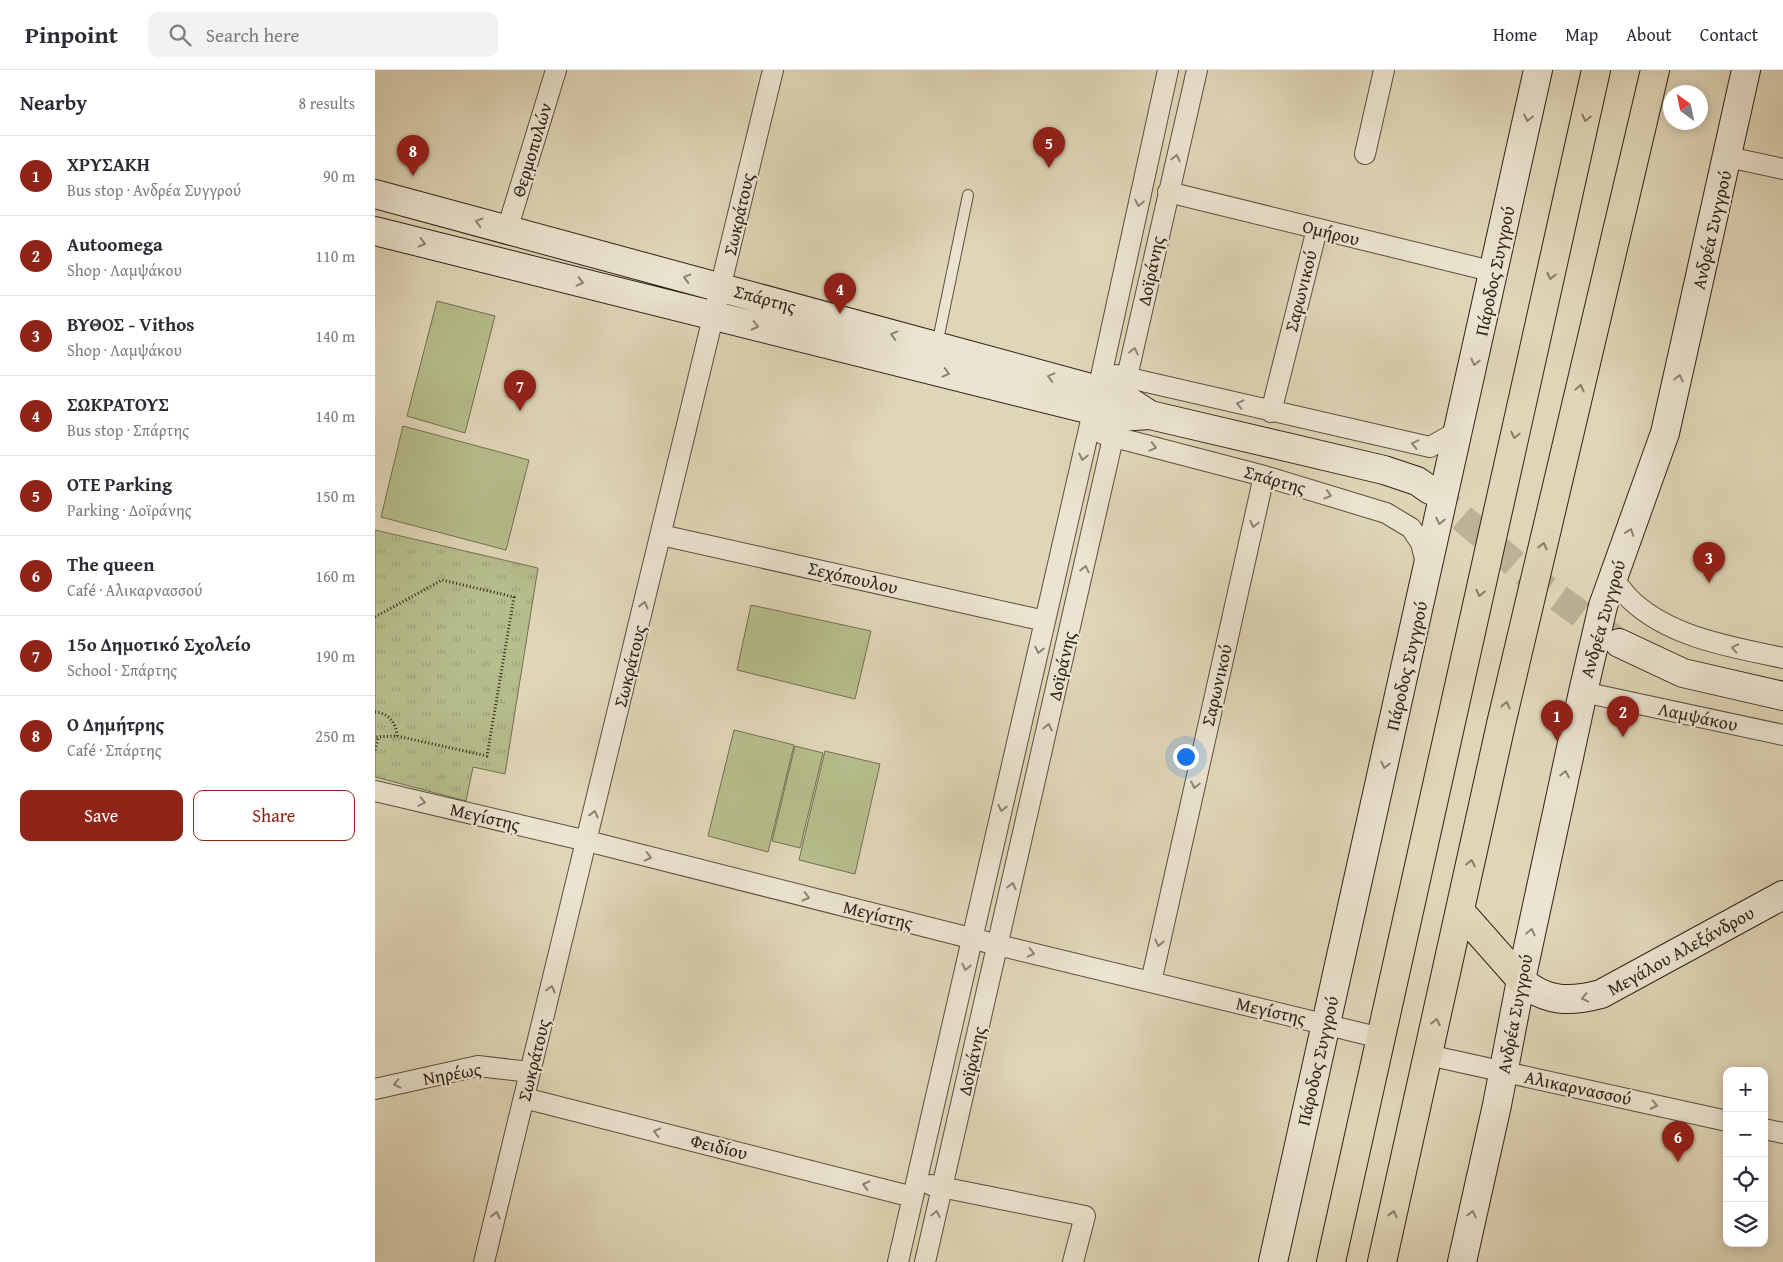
<!DOCTYPE html>
<meta charset="utf-8">
<style>
body{margin:0;font-family:"Gentium Book Plus",serif;background:#f2f2f3;color:#2b2b33}
.controls{position:absolute;right:15px;bottom:15px;display:grid;overflow:hidden;border-radius:10px;box-shadow:0 2px 12px #0003}
.controls button{width:45px;height:45px;display:grid;place-items:center;padding:0;border:0;border-bottom:1px solid #e1e1e2;background:#fff;color:#2b2b33;font:25px sans-serif}
.compass{position:absolute;left:1288px;top:15px;width:45px;height:45px;border-radius:50%;background:#fff;box-shadow:0 2px 12px #0003;rotate:327deg}
.you{position:absolute;left:810px;top:686px;width:18px;height:18px;margin:-12px;border:4px solid #fff;border-radius:50%;background:#1a73e8;box-shadow:0 0 0 8px #1a73e833}
.badge{display:grid;place-items:center;width:32px;height:32px;border-radius:50%;background:#8f2418;color:#fff;font-size:16px;font-weight:700}
.pin{position:absolute;translate:-50% -41px;filter:drop-shadow(0 1px 2px #0008)}
.pin::after{content:'';position:absolute;top:26px;width:18px;height:15px;background:inherit;clip-path:polygon(0 0,100% 0,50% 100%)}
.list{margin:0;padding:0;list-style:none}
h2{display:flex;justify-content:space-between;align-items:center;height:65px;margin:0;padding:0 20px;font-size:21px}
h2 small{font-size:16px;font-weight:400;color:#7c7c81}
.list li{display:grid;grid-template-columns:32px 1fr auto;gap:15px;align-items:center;box-sizing:border-box;height:80px;padding:0 20px;border-top:1px solid #e1e1e2}
.list b{display:block;font-size:19px;white-space:nowrap}
.list p{margin:0;font-size:16px;white-space:nowrap;color:#7c7c81}
.list em{font-size:16px;font-style:normal;color:#7c7c81}
.actions{display:flex;gap:10px;padding:15px 20px}
.actions a{flex:1;padding:11px 0;border:1px solid #8f2418;border-radius:10px;text-align:center;font-size:18px;color:#8f2418}
.actions .main{background:#8f2418;color:#fff}
.icon{flex:none;width:28px;height:28px;fill:none;stroke:currentColor;stroke-width:2;stroke-linecap:round;stroke-linejoin:round}
.map{position:relative;flex:none;width:1408px;height:1192px;overflow:hidden}
header{display:flex;align-items:center;gap:30px;box-sizing:border-box;height:70px;padding:0 25px;background:#fff;border-bottom:1px solid #e1e1e2}
header strong{font-size:24px}
nav{display:flex;gap:28px;margin-inline-start:auto;font-size:18px}
.search{width:350px;height:45px;background:#f2f2f3;display:flex;align-items:center;gap:12px;box-sizing:border-box;padding:0 18px;border-radius:10px;color:#7c7c81;font-size:19px}
main{display:flex}
aside{flex:1;background:#fff}
.map>svg:first-child{display:block}
.green{fill:#b6bd8c;stroke:#727052}
.park{fill:url(#park-tufts);stroke:#727052}
.lines{fill:none;stroke-linecap:round;stroke-linejoin:round}
.secondary-tunnel{stroke:#bcb297;stroke-width:28;stroke-dasharray:28 14;stroke-linecap:butt}
.lane-casing{stroke:#5a5040;stroke-width:12}
.street-casing{stroke:#5a5040;stroke-width:22}
.secondary-casing{stroke:#2e2318;stroke-width:30}
.highway-casing{stroke:#2e2318;stroke-width:30}
.path{stroke:#2e2318;stroke-width:3;stroke-dasharray:1 2.5;stroke-linecap:butt}
.lane{stroke:#ebe4d0;stroke-width:10}
.street{stroke:#ebe4d0;stroke-width:20}
.secondary{stroke:#ebe4d0;stroke-width:28}
.highway{stroke:#e0d6b7;stroke-width:28}
.oneway{stroke:#8c8474}
.oneway2{stroke:#877c68}
.labels{text-anchor:middle;stroke-width:4.5;stroke-linejoin:round;paint-order:stroke}
.street-label{font-size:18px;fill:#2e2318;stroke:#ebe4d0}
</style>
<header>
<strong>Pinpoint</strong>
<div class="search"><svg class="icon" aria-label="search" viewBox="0 0 24 24"><circle cx="10" cy="10" r="6"/><path d="M15 15l6 6"/></svg>Search here</div>
<nav><a>Home</a><a>Map</a><a>About</a><a>Contact</a></nav>
</header>
<main>
<aside>
<h2>Nearby<small>8 results</small></h2>
<ul class="list">
<li><span class="badge">1</span><div><b>ΧΡΥΣΑΚΗ</b><p>Bus stop · Ανδρέα Συγγρού</p></div><em>90 m</em></li>
<li><span class="badge">2</span><div><b>Autoomega</b><p>Shop · Λαμψάκου</p></div><em>110 m</em></li>
<li><span class="badge">3</span><div><b>ΒΥΘΟΣ - Vithos</b><p>Shop · Λαμψάκου</p></div><em>140 m</em></li>
<li><span class="badge">4</span><div><b>ΣΩΚΡΑΤΟΥΣ</b><p>Bus stop · Σπάρτης</p></div><em>140 m</em></li>
<li><span class="badge">5</span><div><b>OTE Parking</b><p>Parking · Δοϊράνης</p></div><em>150 m</em></li>
<li><span class="badge">6</span><div><b>The queen</b><p>Café · Αλικαρνασσού</p></div><em>160 m</em></li>
<li><span class="badge">7</span><div><b>15ο Δημοτικό Σχολείο</b><p>School · Σπάρτης</p></div><em>190 m</em></li>
<li><span class="badge">8</span><div><b>Ο Δημήτρης</b><p>Café · Σπάρτης</p></div><em>250 m</em></li>
</ul>
<div class="actions"><a class="main">Save</a><a>Share</a></div>
</aside>
<div class="map">
<svg width="1408" height="1192" viewBox="0 0 1408 1192">
<defs>
<pattern id="park-tufts" width="24" height="20" patternUnits="userSpaceOnUse" patternTransform="scale(1.25)"><rect width="24" height="20" fill="#b6bd8c"/><path d="M3 7l-1-3M5 7V3M7 7l1-3M15 17l-1-3M17 17v-4M19 17l1-3" fill="none" stroke="#9da278"/></pattern>
</defs>
<rect width="100%" height="100%" fill="#e0d6b7"/>
<filter id="stains"><feTurbulence type="fractalNoise" baseFrequency=".004" numOctaves="4"/><feColorMatrix values="0 0 0 0 .2 0 0 0 0 .09 0 0 0 0 .02 0 0 0 .5 -.17"/></filter>
<radialGradient id="worn" r=".72"><stop offset=".6" stop-color="#630" stop-opacity="0"/><stop offset="1" stop-color="#630" stop-opacity=".3"/></radialGradient>
<path class="green" d="M62 231 120 246 90 363 32 346Z
M28 356 154 390 131 480 6 447Z
M376 535 496 561 480 629 362 600Z
M359 660 419 675 393 782 333 766Z
M420 676 448 683 425 778 397 771Z
M450 681 505 694 480 804 424 790Z"/>
<path class="park" d="M0 460 163 498 130 704 98 697 91 731 0 707Z"/>
<g class="lines">
<path class="secondary-tunnel" d="M1055 420 1155 507 1241 570"/>
<defs>
<path id="lane" d="M562 275 593 125"/>
<path id="street" d="M990 84 1009 0
M1353 87 1408 99
M793 122 1120 202
M132 160 181 0
M741 305 1055 377 1085 360
M896 342 942 159
M728 364 889 406 1011 443 1036 458 1046 473 1052 497
M286 465 670 551
M1238 508C1244 516 1250 525 1258 532 1298 568 1357 577 1408 588
M1208 622 1408 665
M0 721 212 771 623 875 1006 968
M776 912 889 406
M1053 985 1352 1051
M0 1019 103 996 155 1002
M149 1028 538 1127
M1389 1059 1408 1063
M556 1115 710 1146 698 1192
M109 1192 398 0
M523 1192 723 320 793 0
M550 1192 822 0"/>
<path id="secondary" d="M0 124 723 320 749 328 775 345 1009 400 1042 411 1055 420
M0 161 744 347 775 345
M1244 573 1308 603 1408 626
M1146 910C1171 933 1196 932 1226 924L1408 825
M898 1192 1163 0
M1087 1192 1122 1035 1146 910 1208 622 1228 536 1290 363 1371 0"/>
<path id="highway" d="M1085 841 1146 910
M956 1192 1221 0
M1007 1192 1126 654 1280 0"/>
</defs>
<use href="#lane" class="lane-casing"/>
<use href="#street" class="street-casing"/>
<use href="#secondary" class="secondary-casing"/>
<use href="#highway" class="highway-casing"/>
<path class="path" d="M0 547 67 510 139 527 112 686 22 666 0 667
M0 642C14 643 21 653 22 666
M0 680 3 669"/>
<use href="#lane" class="lane"/>
<use href="#street" class="street"/>
<use href="#secondary" class="secondary"/>
<use href="#highway" class="highway"/>
</g>
<defs><path id="oneway-chevron" d="M-2-3.5L2.5 0L-2 3.5" fill="none" stroke-width="1.6" stroke-linecap="round" stroke-linejoin="round" transform="scale(1.25)"/></defs>
<g class="oneway">
<use href="#oneway-chevron" transform="translate(1153 48) rotate(102)"/>
<use href="#oneway-chevron" transform="translate(801 88) rotate(-77)"/>
<use href="#oneway-chevron" transform="translate(764 133) rotate(102)"/>
<use href="#oneway-chevron" transform="translate(104 152) rotate(-165)"/>
<use href="#oneway-chevron" transform="translate(47 173) rotate(14)"/>
<use href="#oneway-chevron" transform="translate(312 208) rotate(-165)"/>
<use href="#oneway-chevron" transform="translate(205 212) rotate(14)"/>
<use href="#oneway-chevron" transform="translate(380 256) rotate(14)"/>
<use href="#oneway-chevron" transform="translate(519 265) rotate(-165)"/>
<use href="#oneway-chevron" transform="translate(759 281) rotate(-78)"/>
<use href="#oneway-chevron" transform="translate(1100 292) rotate(103)"/>
<use href="#oneway-chevron" transform="translate(571 303) rotate(14)"/>
<use href="#oneway-chevron" transform="translate(676 307) rotate(-165)"/>
<use href="#oneway-chevron" transform="translate(1304 308) rotate(-77)"/>
<use href="#oneway-chevron" transform="translate(865 334) rotate(-167)"/>
<use href="#oneway-chevron" transform="translate(1040 374) rotate(-167)"/>
<use href="#oneway-chevron" transform="translate(778 377) rotate(15)"/>
<use href="#oneway-chevron" transform="translate(708 387) rotate(103)"/>
<use href="#oneway-chevron" transform="translate(953 425) rotate(17)"/>
<use href="#oneway-chevron" transform="translate(1065 451) rotate(103)"/>
<use href="#oneway-chevron" transform="translate(879 454) rotate(103)"/>
<use href="#oneway-chevron" transform="translate(1255 462) rotate(-70)"/>
<use href="#oneway-chevron" transform="translate(710 499) rotate(-77)"/>
<use href="#oneway-chevron" transform="translate(269 535) rotate(-76)"/>
<use href="#oneway-chevron" transform="translate(1360 578) rotate(-168)"/>
<use href="#oneway-chevron" transform="translate(664 580) rotate(103)"/>
<use href="#oneway-chevron" transform="translate(673 657) rotate(-77)"/>
<use href="#oneway-chevron" transform="translate(1010 695) rotate(103)"/>
<use href="#oneway-chevron" transform="translate(1190 704) rotate(-78)"/>
<use href="#oneway-chevron" transform="translate(820 715) rotate(103)"/>
<use href="#oneway-chevron" transform="translate(47 732) rotate(13)"/>
<use href="#oneway-chevron" transform="translate(627 738) rotate(103)"/>
<use href="#oneway-chevron" transform="translate(219 744) rotate(-76)"/>
<use href="#oneway-chevron" transform="translate(273 787) rotate(14)"/>
<use href="#oneway-chevron" transform="translate(637 816) rotate(-77)"/>
<use href="#oneway-chevron" transform="translate(431 827) rotate(14)"/>
<use href="#oneway-chevron" transform="translate(1156 862) rotate(-78)"/>
<use href="#oneway-chevron" transform="translate(784 873) rotate(103)"/>
<use href="#oneway-chevron" transform="translate(656 883) rotate(14)"/>
<use href="#oneway-chevron" transform="translate(591 897) rotate(103)"/>
<use href="#oneway-chevron" transform="translate(176 919) rotate(-76)"/>
<use href="#oneway-chevron" transform="translate(1210 928) rotate(167)"/>
<use href="#oneway-chevron" transform="translate(22 1014) rotate(167)"/>
<use href="#oneway-chevron" transform="translate(1279 1035) rotate(12)"/>
<use href="#oneway-chevron" transform="translate(282 1062) rotate(-166)"/>
<use href="#oneway-chevron" transform="translate(491 1115) rotate(-166)"/>
<use href="#oneway-chevron" transform="translate(561 1144) rotate(-77)"/>
<use href="#oneway-chevron" transform="translate(1097 1144) rotate(-77)"/>
<use href="#oneway-chevron" transform="translate(121 1145) rotate(-76)"/>
</g>
<g class="oneway2">
<use href="#oneway-chevron" transform="translate(1211 48) rotate(103)"/>
<use href="#oneway-chevron" transform="translate(1176 206) rotate(103)"/>
<use href="#oneway-chevron" transform="translate(1205 318) rotate(-77)"/>
<use href="#oneway-chevron" transform="translate(1140 365) rotate(103)"/>
<use href="#oneway-chevron" transform="translate(1168 476) rotate(-77)"/>
<use href="#oneway-chevron" transform="translate(1105 523) rotate(103)"/>
<use href="#oneway-chevron" transform="translate(1131 635) rotate(-77)"/>
<use href="#oneway-chevron" transform="translate(1096 793) rotate(-78)"/>
<use href="#oneway-chevron" transform="translate(1061 952) rotate(-78)"/>
<use href="#oneway-chevron" transform="translate(1018 1144) rotate(-77)"/>
</g>
<g class="labels">
<g class="street-label">
<text transform="translate(157 80) rotate(-73)" y="6">Θερμοπυλών</text>
<text transform="translate(364 144) rotate(-77)" y="6">Σωκράτους</text>
<text transform="translate(1337 160) rotate(-77)" y="6">Ανδρέα Συγγρού</text>
<text transform="translate(956 163) rotate(14)" y="6">Ομήρου</text>
<text transform="translate(776 201) rotate(-78)" y="6">Δοϊράνης</text>
<text transform="translate(1120 201) rotate(-78)" y="6">Πάροδος Συγγρού</text>
<text transform="translate(926 221) rotate(-76)" y="6">Σαρωνικού</text>
<text transform="translate(390 229) rotate(15)" y="6">Σπάρτης</text>
<text transform="translate(900 410) rotate(16)" y="6">Σπάρτης</text>
<text transform="translate(478 508) rotate(13)" y="6">Σεχόπουλου</text>
<text transform="translate(1228 549) rotate(-74)" y="6">Ανδρέα Συγγρού</text>
<text transform="translate(255 596) rotate(-76)" y="6">Σωκράτους</text>
<text transform="translate(687 596) rotate(-77)" y="6">Δοϊράνης</text>
<text transform="translate(1032 596) rotate(-77)" y="6">Πάροδος Συγγρού</text>
<text transform="translate(842 615) rotate(-77)" y="6">Σαρωνικού</text>
<text transform="translate(1323 647) rotate(12)" y="6">Λαμψάκου</text>
<text transform="translate(110 747) rotate(13)" y="6">Μεγίστης</text>
<text transform="translate(503 845) rotate(14)" y="6">Μεγίστης</text>
<text transform="translate(1306 881) rotate(-29)" y="6">Μεγάλου Αλεξάνδρου</text>
<text transform="translate(896 941) rotate(13)" y="6">Μεγίστης</text>
<text transform="translate(1140 944) rotate(-79)" y="6">Ανδρέα Συγγρού</text>
<text transform="translate(159 990) rotate(-76)" y="6">Σωκράτους</text>
<text transform="translate(597 991) rotate(-77)" y="6">Δοϊράνης</text>
<text transform="translate(943 991) rotate(-77)" y="6">Πάροδος Συγγρού</text>
<text transform="translate(77 1004) rotate(-10)" y="6">Νηρέως</text>
<text transform="translate(1203 1018) rotate(12)" y="6">Αλικαρνασσού</text>
<text transform="translate(344 1077) rotate(14)" y="6">Φειδίου</text>
</g>
</g>
<rect width="100%" height="100%" filter="url(#stains)"/>
<rect width="100%" height="100%" fill="url(#worn)"/>
</svg>
<div class="controls">
<button>+</button>
<button>−</button>
<button><svg class="icon" aria-label="locate" viewBox="0 0 24 24"><circle cx="12" cy="12" r="6"/><path d="M12 2v4M12 18v4M2 12h4M18 12h4"/></svg></button>
<button><svg class="icon" aria-label="layers" viewBox="0 0 24 24"><path d="M12 4l9 5-9 5-9-5zM3 14l9 5 9-5"/></svg></button>
</div>
<svg class="compass" viewBox="-18 -18 36 36"><path d="M0-13l5 13h-10z" fill="#e53935"/><path d="M0 13l5-13h-10z" fill="#7c7c81"/></svg>
<div class="you"></div>
<div class="pin badge" style="left:1182px;top:671px">1</div>
<div class="pin badge" style="left:1248px;top:667px">2</div>
<div class="pin badge" style="left:1334px;top:513px">3</div>
<div class="pin badge" style="left:465px;top:244px">4</div>
<div class="pin badge" style="left:674px;top:98px">5</div>
<div class="pin badge" style="left:1303px;top:1092px">6</div>
<div class="pin badge" style="left:145px;top:341px">7</div>
<div class="pin badge" style="left:38px;top:106px">8</div>
</div>
</main>
